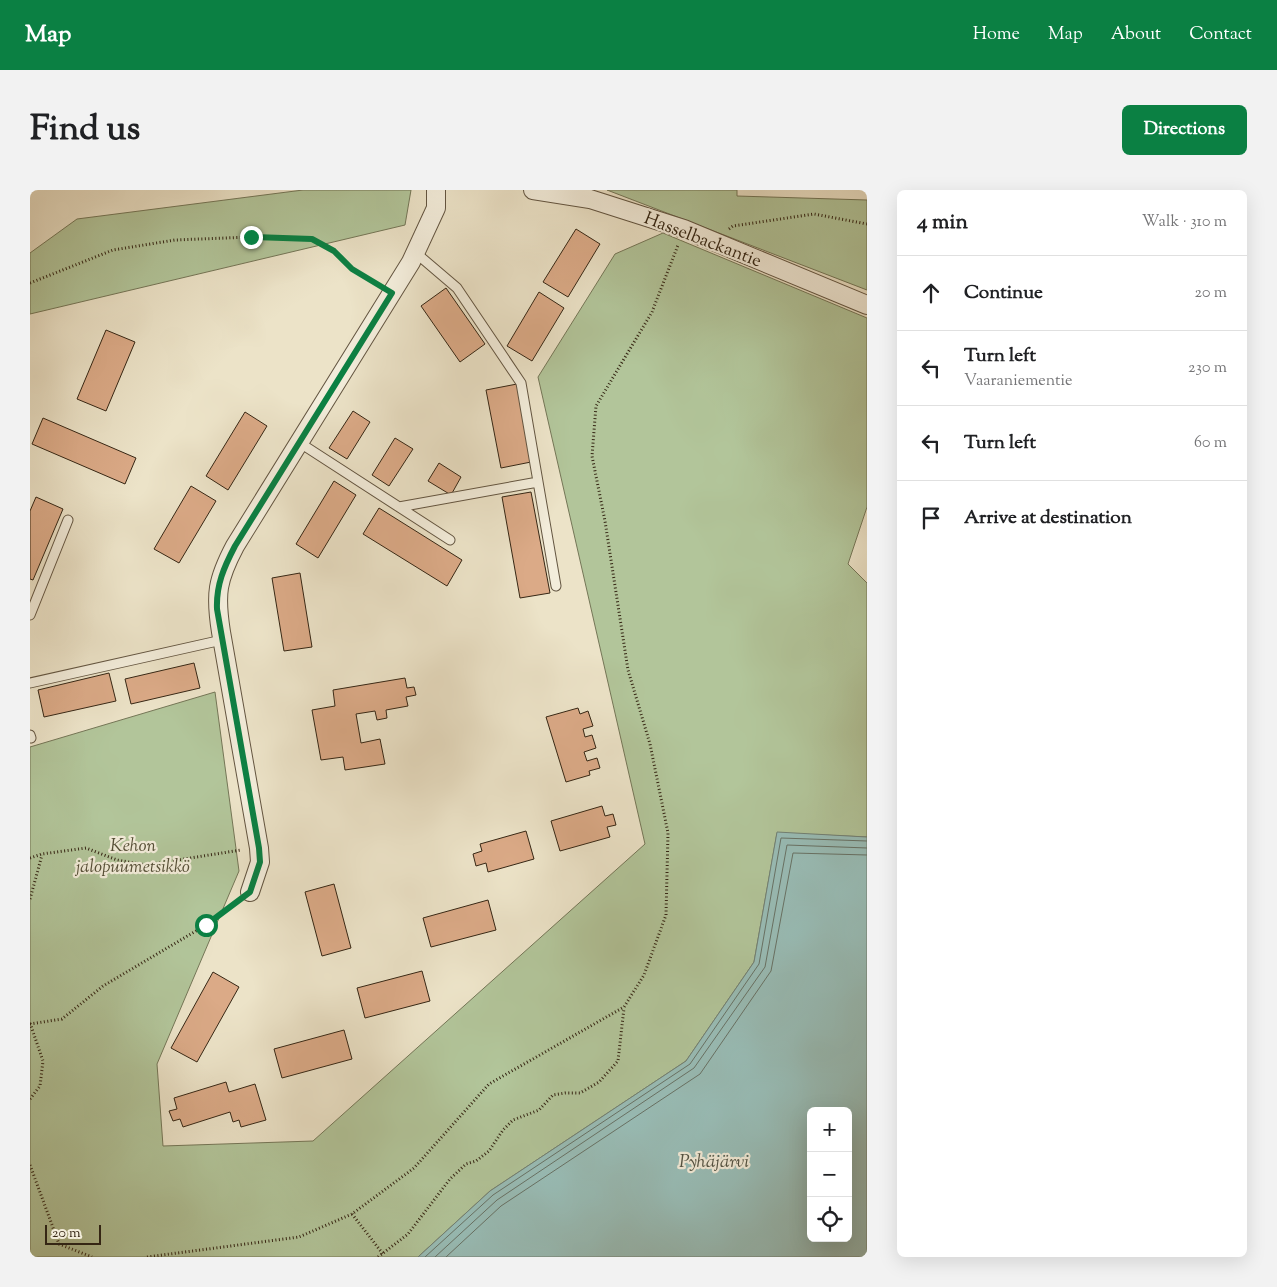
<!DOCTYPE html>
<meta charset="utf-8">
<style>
body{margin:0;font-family:"Sorts Mill Goudy",serif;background:#f2f2f2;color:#202124}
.controls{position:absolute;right:15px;bottom:15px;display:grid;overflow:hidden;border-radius:8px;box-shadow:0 5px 20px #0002}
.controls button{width:45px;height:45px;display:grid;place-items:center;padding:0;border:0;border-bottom:1px solid #e0e0e0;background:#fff;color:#202124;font:25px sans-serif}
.scale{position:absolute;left:15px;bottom:12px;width:56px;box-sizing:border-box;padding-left:5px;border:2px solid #352614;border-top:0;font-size:14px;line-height:18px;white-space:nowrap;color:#352614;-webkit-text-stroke:4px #f3eddb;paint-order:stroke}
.stop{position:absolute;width:15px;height:15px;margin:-11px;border:4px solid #0b8043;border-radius:50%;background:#fff}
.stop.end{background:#0b8043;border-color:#fff;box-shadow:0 1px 5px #0008}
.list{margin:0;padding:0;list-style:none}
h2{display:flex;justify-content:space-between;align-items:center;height:65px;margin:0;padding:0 20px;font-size:21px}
h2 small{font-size:16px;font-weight:400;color:#757577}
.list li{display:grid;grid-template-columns:32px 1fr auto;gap:15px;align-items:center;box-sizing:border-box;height:75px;padding:0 20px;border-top:1px solid #e0e0e0}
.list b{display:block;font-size:19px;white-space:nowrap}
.list p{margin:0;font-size:16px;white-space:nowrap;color:#757577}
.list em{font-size:16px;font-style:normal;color:#757577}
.icon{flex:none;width:28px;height:28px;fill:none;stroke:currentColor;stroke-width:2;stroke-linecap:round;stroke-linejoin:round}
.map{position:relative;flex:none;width:837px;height:1067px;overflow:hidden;border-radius:8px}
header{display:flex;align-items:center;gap:30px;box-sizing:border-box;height:70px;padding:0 25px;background:#0b8043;color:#fff}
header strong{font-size:24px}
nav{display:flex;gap:28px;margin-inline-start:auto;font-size:18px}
.intro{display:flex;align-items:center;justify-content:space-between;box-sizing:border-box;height:120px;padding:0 30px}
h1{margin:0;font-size:35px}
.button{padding:12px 22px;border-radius:8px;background:#0b8043;color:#fff;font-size:18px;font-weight:700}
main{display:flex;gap:30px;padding:0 30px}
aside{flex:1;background:#fff;border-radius:8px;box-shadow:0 5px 20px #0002}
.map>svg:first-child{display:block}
.green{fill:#b2c59a;stroke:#747657}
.water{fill:#99beb8;stroke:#718176;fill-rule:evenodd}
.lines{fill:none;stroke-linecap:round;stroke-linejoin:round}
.shore{stroke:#677266;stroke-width:1}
.building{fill:#dbaa87;stroke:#352614}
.lane-casing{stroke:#635541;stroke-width:11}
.street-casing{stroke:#635541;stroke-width:20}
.path{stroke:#352614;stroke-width:3;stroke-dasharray:1 2.5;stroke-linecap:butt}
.lane{stroke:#f3eddb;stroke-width:9}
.street{stroke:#f3eddb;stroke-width:18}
.route{stroke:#0b8043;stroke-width:6}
.labels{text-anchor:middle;stroke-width:4.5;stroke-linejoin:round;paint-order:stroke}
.street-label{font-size:18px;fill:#352614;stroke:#f3eddb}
.park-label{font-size:18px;font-style:italic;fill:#544e36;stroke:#f3eddb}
.water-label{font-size:19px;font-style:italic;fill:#535445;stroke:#f3eddb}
</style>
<header>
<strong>Map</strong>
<nav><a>Home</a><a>Map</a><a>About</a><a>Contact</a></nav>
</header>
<div class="intro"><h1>Find us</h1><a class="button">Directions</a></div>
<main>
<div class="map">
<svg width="837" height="1067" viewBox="0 0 837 1067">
<rect width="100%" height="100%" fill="#ece3c8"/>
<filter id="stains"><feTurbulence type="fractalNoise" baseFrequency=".004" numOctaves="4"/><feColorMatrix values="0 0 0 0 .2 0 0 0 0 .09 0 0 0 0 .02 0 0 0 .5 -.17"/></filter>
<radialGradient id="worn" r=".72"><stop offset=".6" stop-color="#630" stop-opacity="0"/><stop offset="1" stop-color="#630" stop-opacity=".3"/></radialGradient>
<path class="green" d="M273 0H381L375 35 0 124V63L47 29Z
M577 0H707V6L837 10V100Z
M633 43 837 128V317L818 374 837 393V647L747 643 724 772 656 871 460 1001 388 1067H0V557L185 502 209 681 127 874 133 956 283 951 615 654 508 187 585 64Z"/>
<path class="water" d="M747 642 837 647V1067H388L460 1001 656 871 724 772ZM781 921H818V1048H781Z"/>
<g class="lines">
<path class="shore" d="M395 1067 463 1005 660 874 729 774 751 648 837 651
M405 1067 467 1010 664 878 735 777 757 655 837 658
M416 1067 471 1016 670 884 741 781 763 663 837 665"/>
</g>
<path class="building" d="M546 39 570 54 538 107 513 92Z
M416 98 455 154 430 172 391 116Z
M509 102 534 118 502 171 477 156Z
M76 140 105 152 76 221 47 209Z
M487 194 501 272 471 278 456 200Z
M323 221 340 232 317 269 299 258Z
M215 222 237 236 198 300 176 286Z
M13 228 106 268 95 294 2 254Z
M365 248 383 259 359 296 342 285Z
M409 273 431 287 421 305 398 291Z
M304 291 326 305 288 368 266 354Z
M161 296 186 311 149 373 124 359Z
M501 302 520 403 490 408 472 307Z
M6 307 33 319 3 390 0 389V321Z
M349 318 432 370 417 396 333 344Z
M270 383 282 457 254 461 242 388Z
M164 473 170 498 101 514 95 489Z
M79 483 86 511 14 527 8 500Z
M375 488 377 498 384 497 386 505 376 507 378 516 356 520 357 528 347 530 345 521 326 524 331 553 350 549 355 574 315 580 313 567 291 570 282 520 305 516 303 500Z
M548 518 550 524 558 521 563 536 553 539 555 547 562 545 566 558 554 562 557 571 567 568 570 578 559 581 560 585 536 592 516 527Z
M572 616 575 626 583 624 586 635 577 637 580 647 530 661 521 631Z
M496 641 504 669 458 682 456 673 446 676 443 664 452 661 450 654Z
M304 694 321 758 292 766 275 702Z
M458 710 466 740 401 757 393 728Z
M392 781 400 811 335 828 327 798Z
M183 782 209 797 167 872 141 858Z
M314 840 322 869 252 888 244 859Z
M196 892 199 902 225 894 236 930 211 937 209 930 203 932 200 922 153 937 150 929 143 931 139 921 147 919 144 908Z"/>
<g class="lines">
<defs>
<path id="lane" d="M386 63 427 98 491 193 526 396
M270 253 420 350
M369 317 508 292
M0 425 38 330
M0 493 192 450
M0 545 1 548"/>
<path id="street" d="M503 0 560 9 654 39 837 115
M220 702 230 672 229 658 191 442C185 404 187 390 205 356L381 72 406 18V0"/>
</defs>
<use href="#lane" class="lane-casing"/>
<use href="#street" class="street-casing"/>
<path class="path" d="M699 39 703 36 784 24 837 34
M0 93 83 60 145 50 221 47 282 49 304 61 322 79 347 94
M0 668 12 664 56 658 87 670 116 675 211 660
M0 709 12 665
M0 834 32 829 73 796 176 735 206 713
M0 909 10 896 13 871 0 833
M0 975 29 1054 62 1067
M322 1024 353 1064
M117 1067 269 1047 322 1024 384 978 459 894 594 817 614 785 636 725 638 643 620 554 598 480 575 331 562 266 566 216 622 122 648 55
M348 1067 378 1044 420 989 436 974 446 971 459 961 473 940 483 930 509 920 523 905 535 903H550L569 892 588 871 594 818"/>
<use href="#lane" class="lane"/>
<use href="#street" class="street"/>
</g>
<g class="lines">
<path class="route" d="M176 735 220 702 230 672 229 658 187 419C186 395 194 377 205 356L362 103 322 79 304 61 282 49 221 47"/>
</g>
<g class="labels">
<g class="street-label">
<text transform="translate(673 49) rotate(21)" y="6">Hasselbackantie</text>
</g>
<g class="park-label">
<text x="103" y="661">Kehon<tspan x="103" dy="21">jalopuumetsikkö</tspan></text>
</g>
<g class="water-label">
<text x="684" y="977">Pyhäjärvi</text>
</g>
</g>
<rect width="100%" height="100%" filter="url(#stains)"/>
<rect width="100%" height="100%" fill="url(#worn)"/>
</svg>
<div class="controls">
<button>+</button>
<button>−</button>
<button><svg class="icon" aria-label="locate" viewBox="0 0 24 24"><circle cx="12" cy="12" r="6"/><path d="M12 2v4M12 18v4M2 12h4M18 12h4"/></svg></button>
</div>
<div class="scale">20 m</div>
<div class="stop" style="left:176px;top:735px"></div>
<div class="stop end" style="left:221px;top:47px"></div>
</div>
<aside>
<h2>4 min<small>Walk · 310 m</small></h2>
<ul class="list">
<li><svg class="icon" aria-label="ahead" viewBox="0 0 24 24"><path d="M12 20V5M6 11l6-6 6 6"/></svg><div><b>Continue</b></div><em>20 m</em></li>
<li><svg class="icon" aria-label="left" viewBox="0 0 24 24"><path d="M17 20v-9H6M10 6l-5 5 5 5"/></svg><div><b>Turn left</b><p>Vaaraniementie</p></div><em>230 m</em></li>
<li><svg class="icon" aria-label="left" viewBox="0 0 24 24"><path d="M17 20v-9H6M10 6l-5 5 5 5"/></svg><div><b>Turn left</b></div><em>60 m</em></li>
<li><svg class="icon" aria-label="arrive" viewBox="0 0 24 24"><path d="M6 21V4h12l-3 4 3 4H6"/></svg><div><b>Arrive at destination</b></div></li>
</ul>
</aside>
</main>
